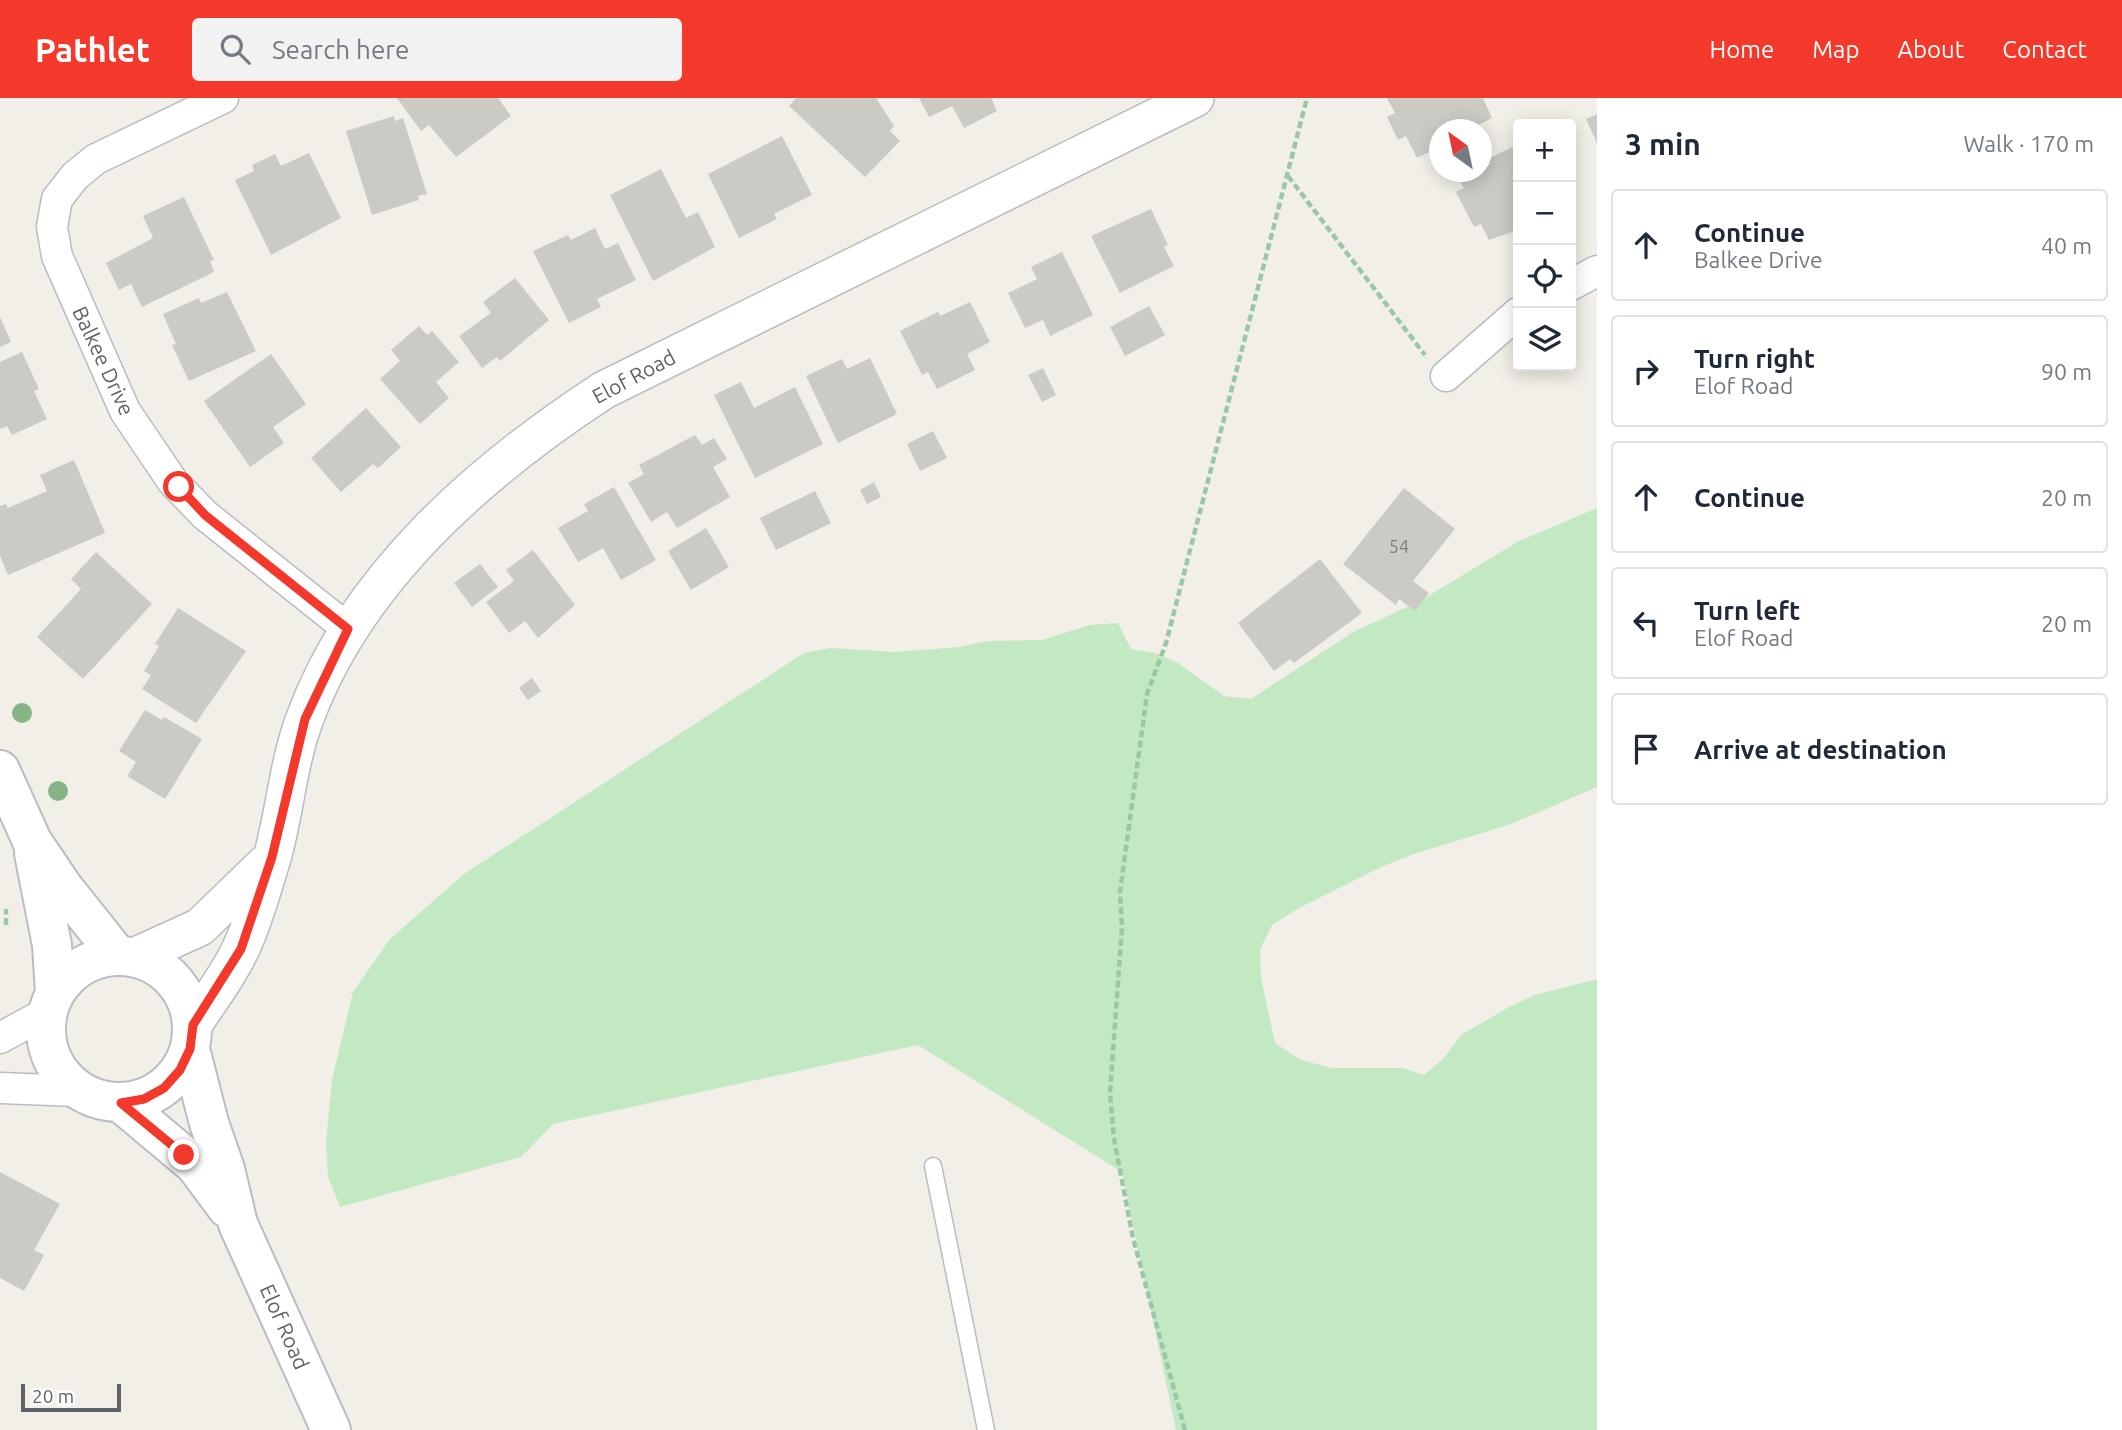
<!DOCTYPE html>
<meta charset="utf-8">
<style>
body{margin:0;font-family:Ubuntu,sans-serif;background:#f2f2f3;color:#1f2937}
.controls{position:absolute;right:21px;top:21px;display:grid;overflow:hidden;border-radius:7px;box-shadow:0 4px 18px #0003}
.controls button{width:63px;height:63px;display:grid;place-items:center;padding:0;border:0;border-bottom:2px solid #e0e1e3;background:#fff;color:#1f2937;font:35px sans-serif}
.compass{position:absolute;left:1429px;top:21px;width:63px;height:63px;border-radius:50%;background:#fff;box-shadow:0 4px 18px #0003;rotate:327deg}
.scale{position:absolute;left:21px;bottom:18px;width:100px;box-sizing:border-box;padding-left:7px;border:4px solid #5e6268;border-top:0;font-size:19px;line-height:24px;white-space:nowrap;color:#5e6268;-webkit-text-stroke:5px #fff;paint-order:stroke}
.stop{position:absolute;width:21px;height:21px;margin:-16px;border:5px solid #f2392b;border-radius:50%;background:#fff}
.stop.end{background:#f2392b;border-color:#fff;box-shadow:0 2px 7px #0008}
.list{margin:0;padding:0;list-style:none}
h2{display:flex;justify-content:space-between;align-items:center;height:91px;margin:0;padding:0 28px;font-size:30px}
h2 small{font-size:23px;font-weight:400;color:#747a83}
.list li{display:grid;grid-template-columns:46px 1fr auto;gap:21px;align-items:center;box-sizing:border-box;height:112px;margin:0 14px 14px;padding:0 14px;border:2px solid #e0e1e3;border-radius:7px}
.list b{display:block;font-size:26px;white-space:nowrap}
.list p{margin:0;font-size:23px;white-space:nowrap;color:#747a83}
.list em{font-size:23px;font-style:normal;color:#747a83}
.icon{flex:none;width:38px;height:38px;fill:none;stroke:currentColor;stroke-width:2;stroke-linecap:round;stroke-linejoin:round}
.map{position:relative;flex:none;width:1597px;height:1332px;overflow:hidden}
header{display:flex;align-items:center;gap:42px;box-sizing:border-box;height:98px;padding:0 35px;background:#f2392b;color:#fff}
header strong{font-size:33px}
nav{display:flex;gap:38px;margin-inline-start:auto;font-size:24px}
.search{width:490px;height:63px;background:#f2f2f3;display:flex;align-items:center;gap:18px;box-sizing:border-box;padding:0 24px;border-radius:7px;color:#747a83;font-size:26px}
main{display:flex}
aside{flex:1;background:#fff}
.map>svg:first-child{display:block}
.green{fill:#c3e9c3}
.building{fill:#cccac4}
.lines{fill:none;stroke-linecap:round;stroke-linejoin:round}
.service-casing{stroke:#b9bcc1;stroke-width:19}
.minor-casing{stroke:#b9bcc1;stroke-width:33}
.tertiary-casing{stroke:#b9bcc1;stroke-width:40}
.secondary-casing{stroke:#babdc3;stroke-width:42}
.path{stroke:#9ac8a7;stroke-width:4.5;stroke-dasharray:7 3.5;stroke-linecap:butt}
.service{stroke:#fff;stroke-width:16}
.minor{stroke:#fff;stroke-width:30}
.tertiary{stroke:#fff;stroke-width:37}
.secondary{stroke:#fff;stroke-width:38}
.tree{fill:#87b484}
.route{stroke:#f2392b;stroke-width:9}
.labels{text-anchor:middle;stroke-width:5;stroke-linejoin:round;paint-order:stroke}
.number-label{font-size:18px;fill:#7a7c7f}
.street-label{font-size:21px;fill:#5e6268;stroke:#fff}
</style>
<header>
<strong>Pathlet</strong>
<div class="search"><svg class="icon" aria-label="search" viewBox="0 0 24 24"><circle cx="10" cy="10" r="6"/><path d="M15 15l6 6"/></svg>Search here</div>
<nav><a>Home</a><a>Map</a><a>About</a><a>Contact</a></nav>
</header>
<main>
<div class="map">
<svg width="1597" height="1332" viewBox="0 0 1597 1332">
<rect width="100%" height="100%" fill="#f1efe7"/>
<path class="green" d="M1597 410V689L1511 726 1414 756 1381 769 1299 810 1272 827 1260 852 1261 880 1275 945 1301 962 1332 970H1403L1424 977 1443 961 1461 937 1509 909 1535 897 1597 881V1332H1176L1122 1074 918 947 553 1026 521 1059 340 1109 328 1079 326 1044 332 982 353 894 390 841 464 776 804 555 830 550 895 554 959 549 988 543 1042 542 1090 527 1118 525 1131 551 1155 555 1178 565 1224 598 1251 601 1353 534 1420 503 1519 443Z"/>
<path class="building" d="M397 0H498L511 18 456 59 429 27 421 33Z
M796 0H876L894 28 890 33 900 43 865 79 789 8Z
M919 0H991L997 13 964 30 952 8 929 19Z
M1387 0H1483L1492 20 1469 32H1440V49L1417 60 1406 38 1398 42 1387 19 1395 15Z
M1597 16V45L1586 21Z
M394 18 395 23 403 20 427 96 418 98 419 102 372 117 346 33Z
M782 38 812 97 774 116 777 121 739 140 708 76Z
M1518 46V132L1489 142 1481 126 1474 129 1456 94 1464 90 1456 76 1482 74V64Z
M309 55 341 120 271 157 235 82 254 73 252 67 275 56 281 68Z
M661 71 686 120 698 114 715 149 653 183 610 97Z
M184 99 214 162 210 163 214 174 142 209 131 186 119 192 106 165 153 140 143 118Z
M1151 111 1168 147 1164 149 1174 168 1120 195 1091 138Z
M595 130 605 151 618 145 636 182 597 201 601 209 569 225 533 153 568 137 571 142Z
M1062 154 1093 217 1050 238 1043 222 1025 230 1008 195 1037 181 1031 169Z
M515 180 549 222 500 263 497 259 482 270 459 238 491 215 483 204Z
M227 194 256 253 189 283 172 247 176 246 163 216 199 200 201 205Z
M970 204 990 244 967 256 975 272 937 291 928 274 922 277 900 233 938 214 940 218Z
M1149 208 1165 237 1125 258 1110 229Z
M0 219 11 244 0 249Z
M419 228 427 237 432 233 459 264 436 284 449 300 420 326 380 281 400 263 391 252Z
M22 254 39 291 34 293 47 321 12 337 7 328 0 331V264Z
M271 256 306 306 273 329 284 345 250 369 204 303Z
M870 260 897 316 838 345 806 278 842 261 847 271Z
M1043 270 1056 297 1042 304 1028 277Z
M741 284 754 310 795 289 823 346 755 380 714 297Z
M366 310 401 349 378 370 373 366 341 394 311 360Z
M933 333 947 360 920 373 907 346Z
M695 337 702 347 714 340 727 361 713 369 730 399 677 430 667 414 651 424 628 385 644 376 639 367Z
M74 362 105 435 8 477 0 458V408L6 406 8 410 47 393 40 377Z
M874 384 881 399 867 406 860 392Z
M614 389 656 462 621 482 603 450 578 464 558 430 588 413 584 406Z
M1404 390 1455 431 1413 483 1429 495 1415 513 1399 501 1396 507 1343 466Z
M815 393 831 425 776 452 760 420Z
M706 430 729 469 691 492 668 453Z
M533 452 575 507 538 540 525 523 509 535 486 504 514 483 506 472Z
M96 454 152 506 83 581 37 539 81 491 71 481Z
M1320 461 1362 515 1294 565 1290 561 1274 573 1238 525Z
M480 466 498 489 472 509 454 485Z
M178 510 246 553 196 625 142 591 151 577 144 573 159 548 155 546Z
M532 580 541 593 528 602 519 590Z
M145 612 162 622 164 619 202 641 165 701 127 678 136 664 119 653Z
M0 1074 60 1106 34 1152 44 1157 24 1193 0 1180Z"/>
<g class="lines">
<defs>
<path id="service" d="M933 1068 986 1332"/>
<path id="minor" d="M223 0 96 61 75 78 57 101 52 129 57 158 125 313 173 384 205 417 348 531
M1571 187 1597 173
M1446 278 1518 215
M0 940 46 915
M0 990 78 993"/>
<path id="tertiary" d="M134 859 200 829 264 767
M193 927C209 902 229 877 241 850 254 823 263 789 272 760 285 714 288 665 305 620 357 479 481 372 604 292L1195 0"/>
<path id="secondary" d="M0 672 32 743 63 789 118 858
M34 755 52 847 55 895
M46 931a73 73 0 1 1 146 0a73 73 0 1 1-146 0Z
M190 951 209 1025 225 1071 238 1126 331 1332
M121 1005 195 1067 227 1110"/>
</defs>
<use href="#service" class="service-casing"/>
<use href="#minor" class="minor-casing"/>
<use href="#tertiary" class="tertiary-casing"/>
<use href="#secondary" class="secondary-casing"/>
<path class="path" d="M1288 78 1425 257
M6 827V811
M1185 1332 1133 1140 1114 1041 1110 995 1122 829 1120 794 1147 596 1166 545 1307 0"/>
<use href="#service" class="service"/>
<use href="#minor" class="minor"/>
<use href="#tertiary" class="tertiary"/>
<use href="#secondary" class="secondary"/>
</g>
<g class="tree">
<circle cx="22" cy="615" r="10"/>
<circle cx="58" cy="693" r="10"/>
</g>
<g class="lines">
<path class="route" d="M179 389 205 417 348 531 305 621 272 759 241 851 193 927 190 951 180 972 164 990 144 1001 121 1005 184 1057"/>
</g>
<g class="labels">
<g class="number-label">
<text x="1399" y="455">54</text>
</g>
<g class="street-label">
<text transform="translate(103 263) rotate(65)" y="7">Balkee Drive</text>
<text transform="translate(634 279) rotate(-28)" y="7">Elof Road</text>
<text transform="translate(284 1229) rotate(66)" y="7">Elof Road</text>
</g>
</g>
</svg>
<div class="controls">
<button>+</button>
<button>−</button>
<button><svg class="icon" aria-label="locate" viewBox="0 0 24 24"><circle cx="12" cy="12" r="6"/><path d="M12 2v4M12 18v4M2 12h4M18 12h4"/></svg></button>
<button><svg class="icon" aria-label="layers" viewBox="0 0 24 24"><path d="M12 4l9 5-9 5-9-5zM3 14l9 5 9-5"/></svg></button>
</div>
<svg class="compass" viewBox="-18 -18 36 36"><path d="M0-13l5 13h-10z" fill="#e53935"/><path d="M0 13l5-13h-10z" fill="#747a83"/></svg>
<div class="scale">20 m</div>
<div class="stop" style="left:179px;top:389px"></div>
<div class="stop end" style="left:184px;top:1057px"></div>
</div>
<aside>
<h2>3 min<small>Walk · 170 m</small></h2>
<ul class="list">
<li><svg class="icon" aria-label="ahead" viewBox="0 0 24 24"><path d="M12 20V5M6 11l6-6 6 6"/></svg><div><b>Continue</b><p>Balkee Drive</p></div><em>40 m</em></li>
<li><svg class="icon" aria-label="right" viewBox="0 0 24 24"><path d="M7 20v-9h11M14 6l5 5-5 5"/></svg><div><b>Turn right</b><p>Elof Road</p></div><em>90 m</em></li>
<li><svg class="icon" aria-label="ahead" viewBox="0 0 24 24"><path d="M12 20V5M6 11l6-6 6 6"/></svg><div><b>Continue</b></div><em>20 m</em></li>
<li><svg class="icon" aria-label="left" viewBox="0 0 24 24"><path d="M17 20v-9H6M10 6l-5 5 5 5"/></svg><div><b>Turn left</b><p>Elof Road</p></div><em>20 m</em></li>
<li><svg class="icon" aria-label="arrive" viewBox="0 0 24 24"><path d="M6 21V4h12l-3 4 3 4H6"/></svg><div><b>Arrive at destination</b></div></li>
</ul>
</aside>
</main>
